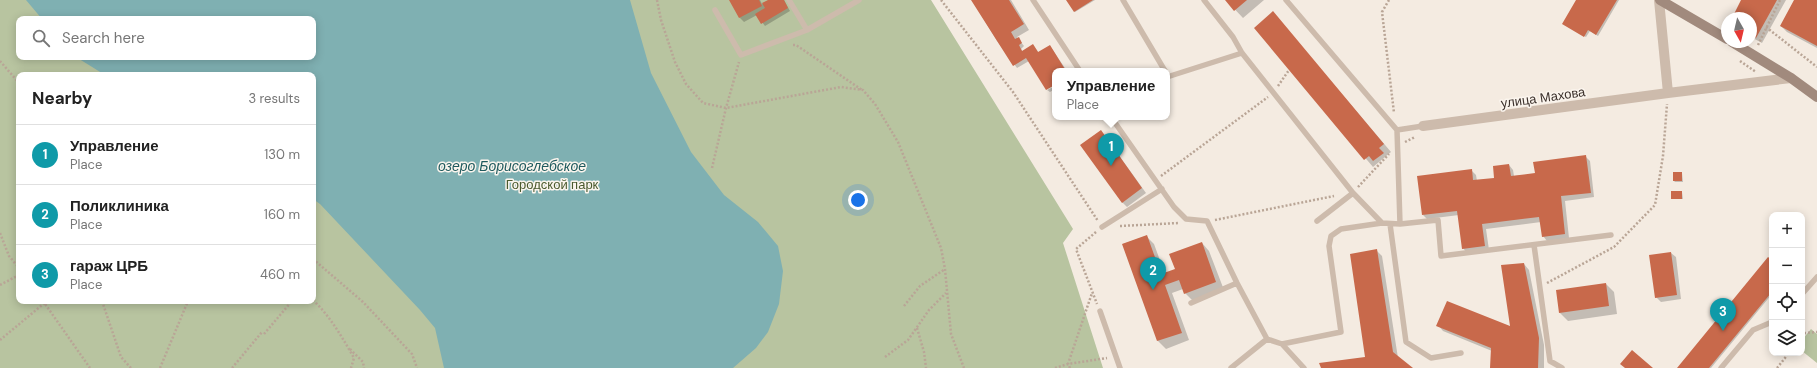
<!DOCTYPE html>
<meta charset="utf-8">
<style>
body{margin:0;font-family:"DM Sans",sans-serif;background:#f6f6f6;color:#222}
.controls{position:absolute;right:12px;bottom:12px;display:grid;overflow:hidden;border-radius:8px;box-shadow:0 2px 10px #0003}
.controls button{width:36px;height:36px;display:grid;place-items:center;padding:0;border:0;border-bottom:1px solid #e0e0e0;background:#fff;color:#222;font:20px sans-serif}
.compass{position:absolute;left:1721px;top:12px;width:36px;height:36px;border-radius:50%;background:#fff;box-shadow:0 2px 10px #0003;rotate:172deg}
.you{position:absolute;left:858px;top:200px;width:14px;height:14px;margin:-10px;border:3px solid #fff;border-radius:50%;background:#1a73e8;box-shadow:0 0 0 6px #1a73e833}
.badge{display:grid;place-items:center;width:26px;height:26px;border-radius:50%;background:#111827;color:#fff;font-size:13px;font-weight:700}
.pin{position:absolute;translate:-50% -33px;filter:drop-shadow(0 1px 2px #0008)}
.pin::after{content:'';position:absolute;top:21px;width:14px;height:12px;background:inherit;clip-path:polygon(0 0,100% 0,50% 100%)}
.popup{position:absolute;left:1052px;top:68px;width:118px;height:52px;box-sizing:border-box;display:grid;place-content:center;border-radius:8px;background:#fff;filter:drop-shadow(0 1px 3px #0005);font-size:13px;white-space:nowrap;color:#767676}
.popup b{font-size:15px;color:#222}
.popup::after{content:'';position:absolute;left:50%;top:100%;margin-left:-8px;border:8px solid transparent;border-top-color:#fff}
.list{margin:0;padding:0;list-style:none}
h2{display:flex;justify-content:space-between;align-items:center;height:52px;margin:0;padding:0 16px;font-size:17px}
h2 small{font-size:13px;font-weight:400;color:#767676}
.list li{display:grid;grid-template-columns:26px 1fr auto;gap:12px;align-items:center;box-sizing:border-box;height:60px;padding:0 16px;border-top:1px solid #e0e0e0}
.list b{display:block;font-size:15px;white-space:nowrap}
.list p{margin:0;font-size:13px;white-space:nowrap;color:#767676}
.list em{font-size:13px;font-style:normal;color:#767676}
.icon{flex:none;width:22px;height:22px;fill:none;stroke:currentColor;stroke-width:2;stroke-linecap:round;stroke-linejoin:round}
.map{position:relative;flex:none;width:1817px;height:368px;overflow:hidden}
.search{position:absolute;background:#fff;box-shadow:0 2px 10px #0003;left:16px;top:16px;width:300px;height:44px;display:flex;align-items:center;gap:10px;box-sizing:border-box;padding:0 14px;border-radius:8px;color:#767676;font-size:15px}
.panel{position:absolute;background:#fff;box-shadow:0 2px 10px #0003;left:16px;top:72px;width:300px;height:232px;border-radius:8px}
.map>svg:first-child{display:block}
.green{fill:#b8c4a0;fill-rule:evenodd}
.water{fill:#7fb0b2}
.shadow{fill:#0003}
.building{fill:#c8694b}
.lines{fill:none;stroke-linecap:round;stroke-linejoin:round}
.path{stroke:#b9a596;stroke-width:2.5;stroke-dasharray:2 2;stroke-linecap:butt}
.lane{stroke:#cdbbac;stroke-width:5.5}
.street{stroke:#cdbbac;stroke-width:10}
.secondary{stroke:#a18a7d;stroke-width:10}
.labels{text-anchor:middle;stroke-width:3;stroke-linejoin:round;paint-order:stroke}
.street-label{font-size:13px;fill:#3b302b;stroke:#fbf5ee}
.park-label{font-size:13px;fill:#4a5a2e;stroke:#fbf5ee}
.water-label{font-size:14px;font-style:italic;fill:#1f5a5e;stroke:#fbf5ee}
</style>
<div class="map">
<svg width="1817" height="368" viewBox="0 0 1817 368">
<rect width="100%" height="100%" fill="#f4ebe1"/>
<path class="green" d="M0 0H931L1073 229 1063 243 1103 368H0ZM19 19H313V57H19ZM19 75H313V301H19Z
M1811 329 1817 334V363L1802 351V340Z"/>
<path class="water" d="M26 0H630L651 73 691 152 724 195 758 222 778 246 783 271 779 304 768 332 756 348 733 368H444L435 328 420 310 320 204 313 199V75H105L76 57H313V19H42Z"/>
<path class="shadow" d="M730 0H760L762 4 770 0H784L790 11 765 26 757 15 744 22 740 18Z
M972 0H1011L1029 30 1017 37 1024 46 1021 49 1023 52 1033 45 1039 53 1050 46 1067 71H1055V83L1029 61 1017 68 997 41Z
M1067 0H1095L1075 12Z
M1226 0H1264L1243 18Z
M1577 0H1619L1598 36 1590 31 1586 37 1565 25Z
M1743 0H1786L1762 43 1751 37V18H1733Z
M1795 0H1817V48L1787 32 1781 26Z
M1273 13 1391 152 1373 167 1255 28Z
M1055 86V89L1050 92 1047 90Z
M1105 136 1146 193 1127 207 1122 202Z
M1585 156 1590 161 1594 197 1565 201 1569 238 1547 241 1543 236 1541 222 1486 229 1489 250 1467 253 1463 248 1459 215 1427 219 1423 215 1472 171 1476 175 1477 181 1495 179 1509 165 1513 170 1514 176 1536 174Z
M1682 173 1683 182H1675L1674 181Z
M1682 192 1683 199 1672 198Z
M1146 236 1154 244 1165 274 1176 270 1202 243 1209 251 1224 290 1193 301 1185 293 1183 289 1172 293 1189 340 1166 349 1158 341 1123 244Z
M1376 250 1382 256 1398 358 1411 368H1322L1366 358Z
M1671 253 1676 257 1681 299 1661 302 1656 297Z
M1772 262V294L1711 368H1678Z
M1524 264 1529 270 1544 345V368H1491L1492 351 1443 331 1438 325 1511 328Z
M1606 284 1614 292 1617 314 1568 321 1560 313 1557 291Z"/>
<path class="building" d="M729 0H759L762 6 739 18Z
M768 0H784L788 8 761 24 755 14 765 8 762 3Z
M971 0H1009L1024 24 1011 32 1015 39 1019 37 1022 43 1019 45 1022 51 1033 44 1038 52 1050 45 1066 71H1055V85L1046 90 1026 58 1013 66Z
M1066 0H1093L1074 12Z
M1225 0H1247L1234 11Z
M1576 0H1617L1596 35 1588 30 1584 37 1562 24Z
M1741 0H1777L1756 38 1751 35V18H1732Z
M1794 0H1817V46L1780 26Z
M1273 11 1384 144 1379 148 1384 153 1373 161 1369 156 1364 160 1254 28Z
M1101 130 1142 188 1122 203 1080 145Z
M1586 155 1591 193 1561 196 1565 234 1542 237 1539 217 1482 224 1485 246 1462 249 1457 211 1422 215 1417 176 1472 169 1473 180 1494 178 1493 166 1509 164 1511 176 1535 173 1533 162Z
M1673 172H1682V181H1673Z
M1671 191H1682V199H1671Z
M1147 235 1161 274 1175 269 1169 254 1202 242 1216 282 1184 294 1179 280 1165 285 1182 333 1157 341 1122 244Z
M1377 249 1393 352 1413 368H1321L1319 363 1365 357 1350 254Z
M1671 252 1677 295 1655 298 1649 255Z
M1768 257 1772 260V294L1771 293 1709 368H1677Z
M1524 263 1539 338 1538 368H1490L1491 348 1436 326 1447 301 1510 326 1501 265Z
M1606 283 1609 306 1559 313 1556 290Z
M1632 350 1653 368H1625L1620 364Z"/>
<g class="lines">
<path class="path" d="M657 0 661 20 675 62 686 84 703 103 726 108 841 87 863 90 875 104 898 142 941 248 945 269 951 334 964 368
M941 0 1013 92 1098 221
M1389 0 1382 12 1394 113
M1766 27 1817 67
M793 45H796L862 90
M1758 45 1780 0
M0 61 19 83
M1740 61 1756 72
M1278 86 1289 70
M1405 142 1415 137
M712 168 726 108 739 62
M1161 176 1268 97
M1358 187 1389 154
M1215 220 1334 196
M1120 226 1179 223
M1096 232 1076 249 1097 304
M0 233 9 256 19 268
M313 259 363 302 412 354 417 368
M1547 283 1614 247 1655 205 1663 156 1667 104
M0 285 19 275
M313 300C330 316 342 337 354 358L351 368
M43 301 90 368
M102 301 121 357 131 368
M904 306 920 286 945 269
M917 328 924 352 926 368
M264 334 292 301
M1802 337 1805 333 1817 332
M0 340 47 301
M350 349 363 362 364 368
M885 357 908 340 929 310 946 293
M160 368 188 301
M232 368 262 332
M1055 368 1068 364 1107 358
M1070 368 1068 364 1092 293
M1777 368 1789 353"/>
<path class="lane" d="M789 0 807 30
M1033 0 1080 71
M1123 0 1165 71
M1204 0 1233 37 1242 53 1353 193 1382 223 1400 224
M1286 0 1397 130
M715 10 741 55 807 30 859 0
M1167 77 1242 53
M1111 117 1174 207 1186 219 1207 221 1237 283 1267 339
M1423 126 1397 130 1400 224 1438 220 1441 256 1611 235
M1317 221 1353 193
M1390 224 1406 342 1431 358 1461 353
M1102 227 1162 189
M1534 245 1550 361 1562 368
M1802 294 1817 277
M1191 303 1237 283
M1100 311 1120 368
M1282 344 1304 368
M1231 368 1267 339 1282 344 1341 332 1329 246 1331 236 1341 229 1382 223
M1721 368 1753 330 1772 322"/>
<path class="street" d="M1659 0 1668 93 1791 78
M1423 126 1668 93"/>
<path class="secondary" d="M1660 0 1727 39
M1732 42 1791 78 1817 97"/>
</g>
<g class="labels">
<g class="street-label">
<text transform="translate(1543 97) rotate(-8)" y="5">улица Махова</text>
</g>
<g class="park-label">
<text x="552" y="189">Городской парк</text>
</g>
<g class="water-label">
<text x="512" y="171">озеро Борисоглебское</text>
</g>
</g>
</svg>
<div class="controls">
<button>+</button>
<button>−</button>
<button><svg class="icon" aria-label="locate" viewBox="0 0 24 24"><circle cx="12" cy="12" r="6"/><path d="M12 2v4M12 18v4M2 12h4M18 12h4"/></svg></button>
<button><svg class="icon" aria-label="layers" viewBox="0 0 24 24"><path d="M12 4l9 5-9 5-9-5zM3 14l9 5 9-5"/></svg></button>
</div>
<svg class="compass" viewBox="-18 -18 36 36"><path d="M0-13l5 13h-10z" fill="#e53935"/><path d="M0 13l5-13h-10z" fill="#767676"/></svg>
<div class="you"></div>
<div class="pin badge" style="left:1111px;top:166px;background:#0f9aa8">1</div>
<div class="popup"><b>Управление</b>Place</div>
<div class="pin badge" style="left:1153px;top:290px;background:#0f9aa8">2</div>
<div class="pin badge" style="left:1723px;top:331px;background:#0f9aa8">3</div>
<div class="search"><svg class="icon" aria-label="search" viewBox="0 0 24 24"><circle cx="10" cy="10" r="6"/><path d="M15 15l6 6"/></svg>Search here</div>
<section class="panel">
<h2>Nearby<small>3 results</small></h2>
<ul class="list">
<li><span class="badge" style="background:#0f9aa8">1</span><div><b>Управление</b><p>Place</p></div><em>130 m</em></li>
<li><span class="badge" style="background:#0f9aa8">2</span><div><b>Поликлиника</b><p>Place</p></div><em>160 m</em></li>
<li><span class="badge" style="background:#0f9aa8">3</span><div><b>гараж ЦРБ</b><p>Place</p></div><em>460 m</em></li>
</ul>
</section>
</div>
